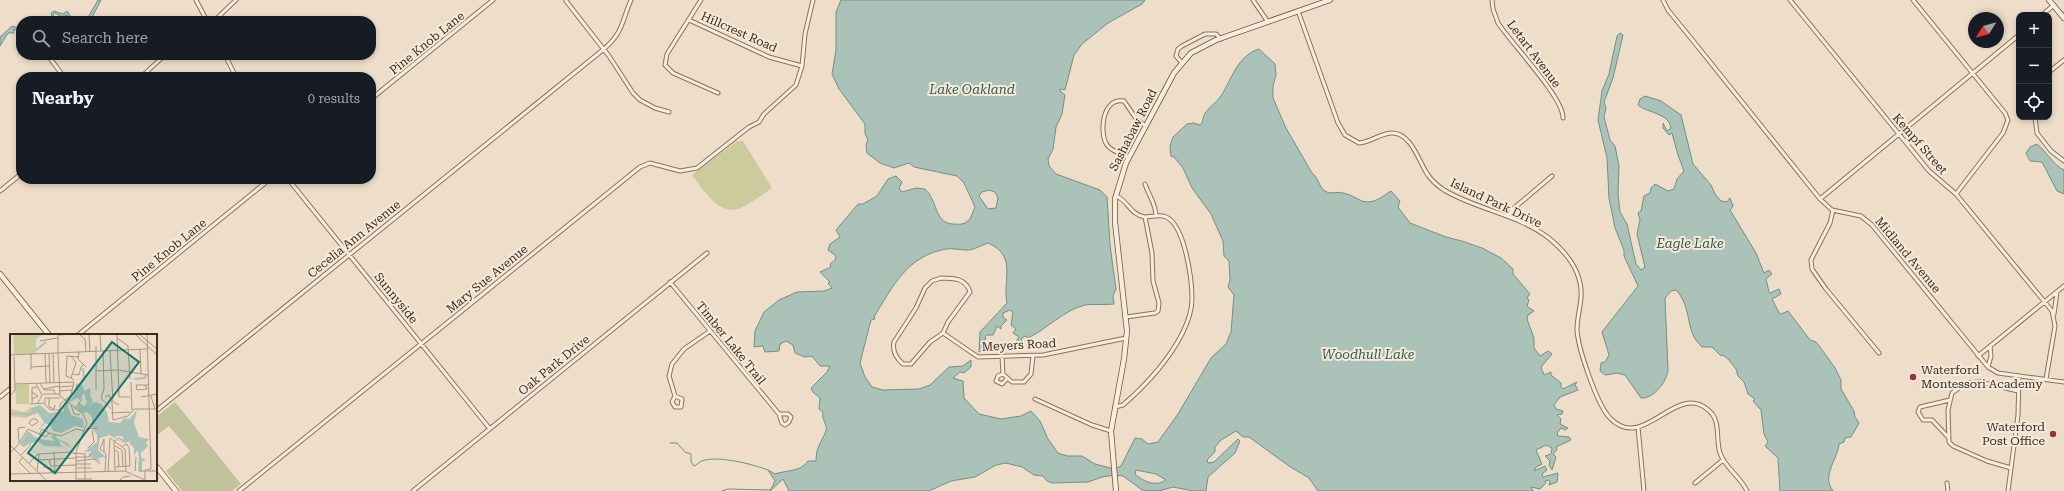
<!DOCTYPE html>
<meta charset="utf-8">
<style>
body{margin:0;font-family:"Roboto Serif",serif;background:#20242c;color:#f1f3f6}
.controls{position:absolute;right:12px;top:12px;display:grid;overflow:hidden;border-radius:8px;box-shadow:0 2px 6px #0003}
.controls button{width:36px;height:36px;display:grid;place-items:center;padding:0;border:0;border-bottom:1px solid #363941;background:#171b24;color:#f1f3f6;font:20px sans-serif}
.compass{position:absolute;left:1968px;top:12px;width:36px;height:36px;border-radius:50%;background:#171b24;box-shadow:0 2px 6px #0003;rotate:233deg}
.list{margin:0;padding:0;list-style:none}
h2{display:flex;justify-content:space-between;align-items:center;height:52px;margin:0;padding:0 16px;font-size:17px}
h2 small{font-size:13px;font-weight:400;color:#9ea1a6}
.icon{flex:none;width:22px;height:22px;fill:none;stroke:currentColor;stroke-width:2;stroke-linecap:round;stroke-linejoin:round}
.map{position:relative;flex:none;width:2064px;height:491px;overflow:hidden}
.search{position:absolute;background:#171b24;box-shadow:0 2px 6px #0003;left:16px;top:16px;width:360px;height:44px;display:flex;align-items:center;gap:10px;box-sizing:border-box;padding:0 14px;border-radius:16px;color:#9ea1a6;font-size:15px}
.panel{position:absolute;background:#171b24;box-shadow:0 2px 6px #0003;left:16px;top:72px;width:360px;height:112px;border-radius:16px}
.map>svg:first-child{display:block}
.green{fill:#cccb9d}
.cemetery{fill:#c1c19c}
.water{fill:#aac2b8;stroke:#709184;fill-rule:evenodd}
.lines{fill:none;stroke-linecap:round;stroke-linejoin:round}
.stream{stroke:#709184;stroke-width:1}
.street-casing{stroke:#8a705e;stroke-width:5}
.secondary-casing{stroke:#6c5141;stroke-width:6}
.street{stroke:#f8ecdd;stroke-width:3}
.secondary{stroke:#f8ecdd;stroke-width:4.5}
.poi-dot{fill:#97303e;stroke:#f5e9d9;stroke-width:1.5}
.labels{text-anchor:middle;stroke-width:4;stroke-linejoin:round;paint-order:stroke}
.street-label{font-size:12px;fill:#3b2a21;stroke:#f5e9d9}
.poi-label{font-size:12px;fill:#3b2a21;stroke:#f5e9d9;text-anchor:start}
.water-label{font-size:13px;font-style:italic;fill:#315a52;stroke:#f5e9d9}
.inset-river{fill:none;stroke:#aac2b8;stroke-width:2}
.inset-road{fill:none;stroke:#a69686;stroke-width:1}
.view{fill:#0f766e;fill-opacity:0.15;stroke:#0f766e;stroke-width:2}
.inset-edge{fill:none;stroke:#3b2a21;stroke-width:2}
</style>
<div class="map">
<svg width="2064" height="491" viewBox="0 0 2064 491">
<rect width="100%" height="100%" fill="#eedec9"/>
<path class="green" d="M737 141H743L772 188C763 194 753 202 743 207 720 219 704 190 692 175Z"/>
<path class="cemetery" d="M175 402 241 484 232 491H182L166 471 190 451 169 426 156 436V417Z"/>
<path class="water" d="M98 0H101L90 21H72L67 15 62 17 55 13 53 15 57 21H53L51 13 54 11 63 14 67 11 72 18 87 19Z
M841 0H1145L1142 4 1108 23 1082 44 1074 55 1065 90 1060 89V91L1065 95 1062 114 1056 127 1053 149 1048 159 1049 166 1056 174 1100 190 1107 197 1110 245 1116 289 1113 296 1114 304C1105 305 1092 304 1085 305 1064 310 1047 329 1028 338L1025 336 1021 339 1022 341C1013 345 1009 351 1000 347L1001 345 1009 342 1014 345 1019 337 1013 333 1016 329 1011 325 1013 312 1010 310 1003 313V317L1007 320 1001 326V329L997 326 993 335H987L985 337 986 339 982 342 990 346 983 345 986 350 979 352 980 332 1007 303C1002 280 1018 256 988 243 982 245 974 250 968 250 961 250 953 248 946 249 907 256 893 286 874 317L875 319 871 320 860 363 865 377 872 387 883 390 919 389 930 385 949 367 963 366 971 360V367L964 373 960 372 953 378 963 381 964 398 979 414 1001 419 1021 416 1031 411 1040 421 1048 439 1058 453 1067 456H1082L1095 464 1114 469 1121 466 1135 438 1142 439 1148 444 1158 442 1178 414 1211 358 1226 344 1231 332 1234 295 1228 287 1230 280 1229 261 1224 256 1223 241 1211 214 1192 188 1183 168 1174 157 1171 156 1170 146 1173 137 1187 124 1194 123 1200 125C1204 122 1202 116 1206 112 1210 106 1217 102 1221 96 1232 79 1237 56 1259 49L1275 64 1276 75 1273 86V98L1286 128 1312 173C1319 178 1318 186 1325 191 1331 195 1336 191 1343 193 1350 194 1357 199 1362 201 1373 205 1383 196 1391 191L1400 201 1398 207 1410 223 1446 237 1462 241 1482 248 1501 258 1513 269V274L1530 294 1527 298 1529 300 1527 306 1534 311 1528 315 1527 319 1534 338V348L1540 356 1548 351 1552 354 1541 367 1544 375 1551 372V375L1561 383V387L1563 389 1577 382 1575 385 1578 390 1560 397 1554 405 1556 409 1563 411 1562 414 1557 415 1561 419 1560 424 1568 428 1565 430 1561 428 1557 433 1558 436 1569 437 1571 440 1556 447 1557 450 1553 454 1556 457 1552 470 1549 465 1550 461 1545 456 1551 454 1552 448 1546 445 1536 450 1542 464 1536 467 1534 471 1545 466 1547 470 1542 474 1543 477 1558 473 1557 482 1549 485 1550 482 1549 480 1545 481 1546 483 1540 489 1531 487 1533 491H1318L1309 478 1289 466 1249 437H1243L1236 431 1221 440 1215 447V452L1207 460 1208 463 1214 462 1238 439 1240 441 1235 453 1208 477 1206 491H1193L1173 487 1159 491 1142 490 1123 476 1115 475 1102 477 1088 482 1052 483 1047 481 1043 476 1034 475 1022 467 1006 463 996 465 975 477 951 481 929 491H789L783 479 770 491 775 481 768 470 775 474C786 470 801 472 808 461H816C816 447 821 443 826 431 828 425 821 419 823 412L819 409 820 398 813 392 811 388 827 372 830 366H820L812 356 805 357 795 353 793 345 786 341 780 344 779 351 765 352 763 346 754 347 755 331 764 312 779 300 797 292 824 291 832 288 828 283 830 282 820 272 831 267 830 264 836 259 835 255 828 250 830 244 840 237 836 230 858 204H863L877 196 888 179 896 176 902 182 899 188 902 192 916 188 925 189C938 201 934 222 952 224 957 224 961 225 965 223L970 219 975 207 964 183 957 176 914 167 909 163 894 168 880 163 867 153 866 146 868 139 865 134V124L839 89 832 74 836 50V12ZM989 190 995 192 998 198 996 208 988 209 979 196 982 192ZM1136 470 1156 474 1166 480C1156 487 1144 482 1135 474Z
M12 26 21 29V32L14 29V33H8L0 46V37Z
M1620 33 1623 35 1613 78 1604 102 1606 108 1604 117 1610 140 1615 146 1619 166 1618 194 1620 212 1627 224 1636 264 1641 270 1645 267 1637 234 1640 220 1638 213 1641 211 1644 196 1650 193 1651 188 1655 184 1668 191 1674 189 1677 179 1684 171 1678 155 1672 133 1669 135 1663 128V123L1667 131 1671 128C1669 113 1647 113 1638 105L1640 99 1645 96 1661 101 1681 115 1693 164 1711 185 1715 194 1721 201 1727 202 1730 198 1733 206 1730 210 1756 253 1764 273 1769 270 1772 274 1766 279 1769 292 1770 293 1779 289 1781 294 1772 299 1779 313 1781 314 1788 311 1810 340 1816 342 1820 347 1835 368 1841 380V389L1854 411 1855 417 1859 423 1851 437 1845 438 1844 442 1839 444C1838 459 1821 476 1833 491H1780L1778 458 1765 446 1768 442 1764 434 1761 410 1753 401 1755 399 1748 394 1744 382 1738 376 1736 369 1729 360 1723 355 1721 356 1712 347H1702C1684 331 1693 308 1676 290L1671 291 1665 298 1668 370C1667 381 1654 399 1641 398L1625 375 1617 373 1605 375 1600 371 1601 363 1605 362 1609 355 1602 332 1638 286 1624 256V250L1615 228 1609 198 1607 158 1598 120 1602 91 1609 74 1617 36Z
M2037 144C2047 152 2053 165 2064 170V194L2057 191 2042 162 2030 161 2026 153 2030 147Z"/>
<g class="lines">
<path class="stream" d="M35 20 36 21
M670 443H677L685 452 691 454V462L694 466C697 465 699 462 702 461 717 455 752 464 768 470
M722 491 728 489 770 490"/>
<defs>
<path id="street" d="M196 0 207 21
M701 0 667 54 665 65 673 73 718 93
M1253 0 1268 22
M1492 0 1493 9 1498 23C1511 43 1564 98 1563 118
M1663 0 1668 10 1694 42 1820 199 1832 210 1861 216 1872 225 1988 367 1998 373 2064 382
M1790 0 1929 171 1956 194 2052 311 2055 326 2046 379
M1913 0 2005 113 2008 120 2003 133 1956 194
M566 1 609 56 633 93 640 100 655 108 669 112
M1298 11 1338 123 1345 135 1359 143C1371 142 1381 133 1392 133 1412 133 1419 163 1428 175 1432 181 1438 186 1444 190 1477 210 1519 214 1550 239 1568 254 1583 273 1581 298 1580 309 1577 319 1577 330 1578 348 1597 405 1610 418 1643 453 1675 383 1707 409 1722 420 1715 437 1720 453 1725 468 1740 476 1747 491
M2042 15 2054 5
M689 20 769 57 802 66
M214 21 236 0
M225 55 236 77
M49 57 64 77
M1182 63 1176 56 1178 49 1182 46 1205 34H1216L1221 39
M2049 72 2064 60
M141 77 165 55
M371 99 493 0
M2035 117 2037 133 2051 151 2064 161
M1129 157C1122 154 1112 152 1107 145 1099 133 1102 97 1124 101L1137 120 1146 126
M288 179 490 429
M1145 184C1149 196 1156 204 1156 216
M0 191 21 174
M1116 196C1128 200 1130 215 1145 217L1152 253 1153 281 1159 303 1158 311 1155 313 1126 317
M1820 199 2019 35
M1833 210 1830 223 1811 260 1812 269 1826 289 1879 353
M1507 216 1513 209 1552 176
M941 278C953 278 966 278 970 292L948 322 943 333 930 342 911 364H903C896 358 892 351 894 342L916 308 925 288 932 281Z
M670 282 779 414 782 423 785 425 789 422 791 417 788 414H779
M2054 314 2057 292
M943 333 978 357 1043 355 1126 338
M78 335 270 179
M1002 356 1003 374 1012 382H1024L1031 374 1033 356
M1978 356 2064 286
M1988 367 1991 356 1990 346
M1003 374 998 376 996 381 1002 384 1007 379
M675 396 682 399 681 407H675L672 402 675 396 669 376 672 364 684 349 710 331
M0 397 11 388
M1035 399 1092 425 1111 431
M1115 407 1123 405C1146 385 1168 361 1182 334 1187 324 1192 310 1192 299 1192 280 1185 225 1166 217 1159 214 1152 217 1145 217
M156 411 604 49C624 31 621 23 631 0
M1638 427 1644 491
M1949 438 1932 420H1923L1918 412 1920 407 1950 400
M2011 468 1987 461 1953 446 1949 442 1948 410 1952 393 1966 383 1980 382 2018 391
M1695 483 1723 460
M1947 483 1948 491
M239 491 640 167 650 163 680 171 697 168 749 127 759 122 764 114 796 85 802 66 805 34 813 0
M413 491 707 253
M2008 491 2018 415 2019 376"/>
<path id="secondary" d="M2049 0 2064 18
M0 274 49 335
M156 466 176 491
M1116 491 1111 431 1124 359 1127 331 1115 222V199L1126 163 1174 73 1191 53 1216 40 1330 0"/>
</defs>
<use href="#street" class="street-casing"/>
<use href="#secondary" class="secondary-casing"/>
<use href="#street" class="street"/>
<use href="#secondary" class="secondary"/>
</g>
<g class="poi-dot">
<circle cx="1913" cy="377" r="4"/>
<circle cx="2053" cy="434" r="4"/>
</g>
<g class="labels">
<g class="street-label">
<text transform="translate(739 32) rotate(24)" y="4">Hillcrest Road</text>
<text transform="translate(427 43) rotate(-39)" y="4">Pine Knob Lane</text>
<text transform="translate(1534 54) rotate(53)" y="4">Letart Avenue</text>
<text transform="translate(1133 130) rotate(-63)" y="4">Sashabaw Road</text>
<text transform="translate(1920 144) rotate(49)" y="4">Kempf Street</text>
<text transform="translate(1496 203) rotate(25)" y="4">Island Park Drive</text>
<text transform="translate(354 239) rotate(-39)" y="4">Cecelia Ann Avenue</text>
<text transform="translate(169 250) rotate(-39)" y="4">Pine Knob Lane</text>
<text transform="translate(1908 255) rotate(50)" y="4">Midland Avenue</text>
<text transform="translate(487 279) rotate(-39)" y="4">Mary Sue Avenue</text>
<text transform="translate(396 298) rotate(51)" y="4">Sunnyside</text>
<text transform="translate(731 343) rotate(51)" y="4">Timber Lake Trail</text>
<text transform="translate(1019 345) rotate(-3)" y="4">Meyers Road</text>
<text transform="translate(554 365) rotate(-39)" y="4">Oak Park Drive</text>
</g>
<g class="poi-label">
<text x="1921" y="374">Waterford<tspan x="1921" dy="14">Montessori Academy</tspan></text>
<text x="2045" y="431" text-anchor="end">Waterford<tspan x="2045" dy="14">Post Office</tspan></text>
</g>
<g class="water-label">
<text x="972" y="94">Lake Oakland</text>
<text x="1690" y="248">Eagle Lake</text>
<text x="1368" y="359">Woodhull Lake</text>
</g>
</g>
<g transform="translate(10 334)">
<rect width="147" height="147" fill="#eedec9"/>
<path d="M3 0H33L26 5V20H4ZM19 50V70H6L5 51ZM19 73 27 75 17 84 0 82V75L13 78 18 76Z" fill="#cccb9d"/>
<path d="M71 49 75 57 79 54 81 56 80 61 83 68 78 72 85 68 91 70 97 78 99 88 110 89 114 84 120 85 127 75 124 89 129 103 139 105 136 109 138 112 131 119V123L136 127H132V138L128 137 129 122 127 116 124 122V114L119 109 121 107 114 109 107 106 115 108 112 102H106V105L100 101 90 104 88 116 96 123 88 124 91 128 80 123 81 117 74 118 87 108V101L82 94V83L77 78 74 79 67 76 69 68 74 72 77 69 74 59 70 66 67 64 58 69V72L61 81 73 85 74 94 65 92 51 99 43 97 40 91 35 89 27 98 34 88 28 79 19 82 5 80 4 83V80L0 79H19L22 78 21 74 30 71 39 79 54 77 53 73 63 63 66 50ZM18 97 25 103 35 106 45 107 40 102 46 101 47 105 51 106 57 109 61 114 49 106 51 112 57 113 34 112 27 107 13 113 10 110Z" fill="#aac2b8"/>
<path class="inset-river" d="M26 16 36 8M124 45 135 44 136 41M71 49 74 44 73 34"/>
<path class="inset-road" d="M48 0V19M69 0 75 5 76 18M79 0 80 18M90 0 91 17M107 0 109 63H120M125 0 147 21M129 0 147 15M48 1 66 0M107 4 118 12 120 45M30 7 47 4M130 16 131 40M93 17 94 55 91 64 101 75M100 17 103 68 109 71M69 18 68 25 76 33M35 19 36 49M39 19 40 49M43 19 44 49M48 19 50 62 73 80 77 89 66 118V147M21 20V36M0 21 137 15M61 22 66 29 61 44 64 46M21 33 39 32M86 37 108 36 138 41M63 40 69 41 71 33 74 30M61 44 56 42 57 22 69 23M121 48 122 76M30 49 34 56H44L45 60M5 50 64 48 61 61 50 70V76H40L34 69 20 70M26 50 32 61 28 69M126 51 127 56 137 55 135 51M126 51H139M49 53 63 52M33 55 49 52M86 56V12M49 57 62 56M33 60H50M0 62 5 56 4 22M141 62 145 75M95 63 99 61 102 69 103 86 118 82 124 75M131 63 147 60M39 64V73L44 75 45 71M22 65 28 62 22 58M22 69V54L27 53M35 69V64H50M61 71 64 80 70 81M65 75 72 65M124 75H147M101 79 120 78M22 85H26L28 88 22 92 19 89ZM76 95 88 94M39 99 51 102 66 95 75 97M29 101 32 95 39 99M94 105 90 115 96 120 95 137M94 105V118M9 108 8 94 15 93M0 111 37 147M8 111 18 95 36 103 39 99M105 112 112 116 113 132M78 114 84 108 82 96M105 116 108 118 109 133M1 118 8 111 4 115M44 118 45 139M66 119 75 120V147M11 121 21 111M13 123 9 128 20 139M25 123 28 126 66 124M66 123H79L80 119M39 126 41 132 66 131M66 127 84 125 90 130M19 129 28 120 60 118 66 120M66 130H81M33 133 41 134V139M105 133 120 132 119 114 117 110 113 112M67 134H81M27 137 29 120M98 137 100 104 115 115 116 137M105 137 104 108 109 104 114 107M125 137 126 123M129 137H147M0 140 115 137 137 147M66 145H82M135 146V136L141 135 137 0M109 147 113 143 120 142"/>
<path class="view" d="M102 8 129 28 45 139 18 119Z"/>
<rect width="147" height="147" class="inset-edge"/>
</g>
</svg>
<div class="controls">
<button>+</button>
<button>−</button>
<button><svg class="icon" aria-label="locate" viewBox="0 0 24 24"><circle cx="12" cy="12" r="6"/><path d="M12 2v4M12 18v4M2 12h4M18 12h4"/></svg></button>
</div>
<svg class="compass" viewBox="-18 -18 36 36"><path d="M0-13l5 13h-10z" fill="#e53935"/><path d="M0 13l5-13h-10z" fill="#9ea1a6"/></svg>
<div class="search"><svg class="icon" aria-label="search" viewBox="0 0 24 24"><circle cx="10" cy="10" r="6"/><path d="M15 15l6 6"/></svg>Search here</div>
<section class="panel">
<h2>Nearby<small>0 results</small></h2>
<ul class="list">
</ul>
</section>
</div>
